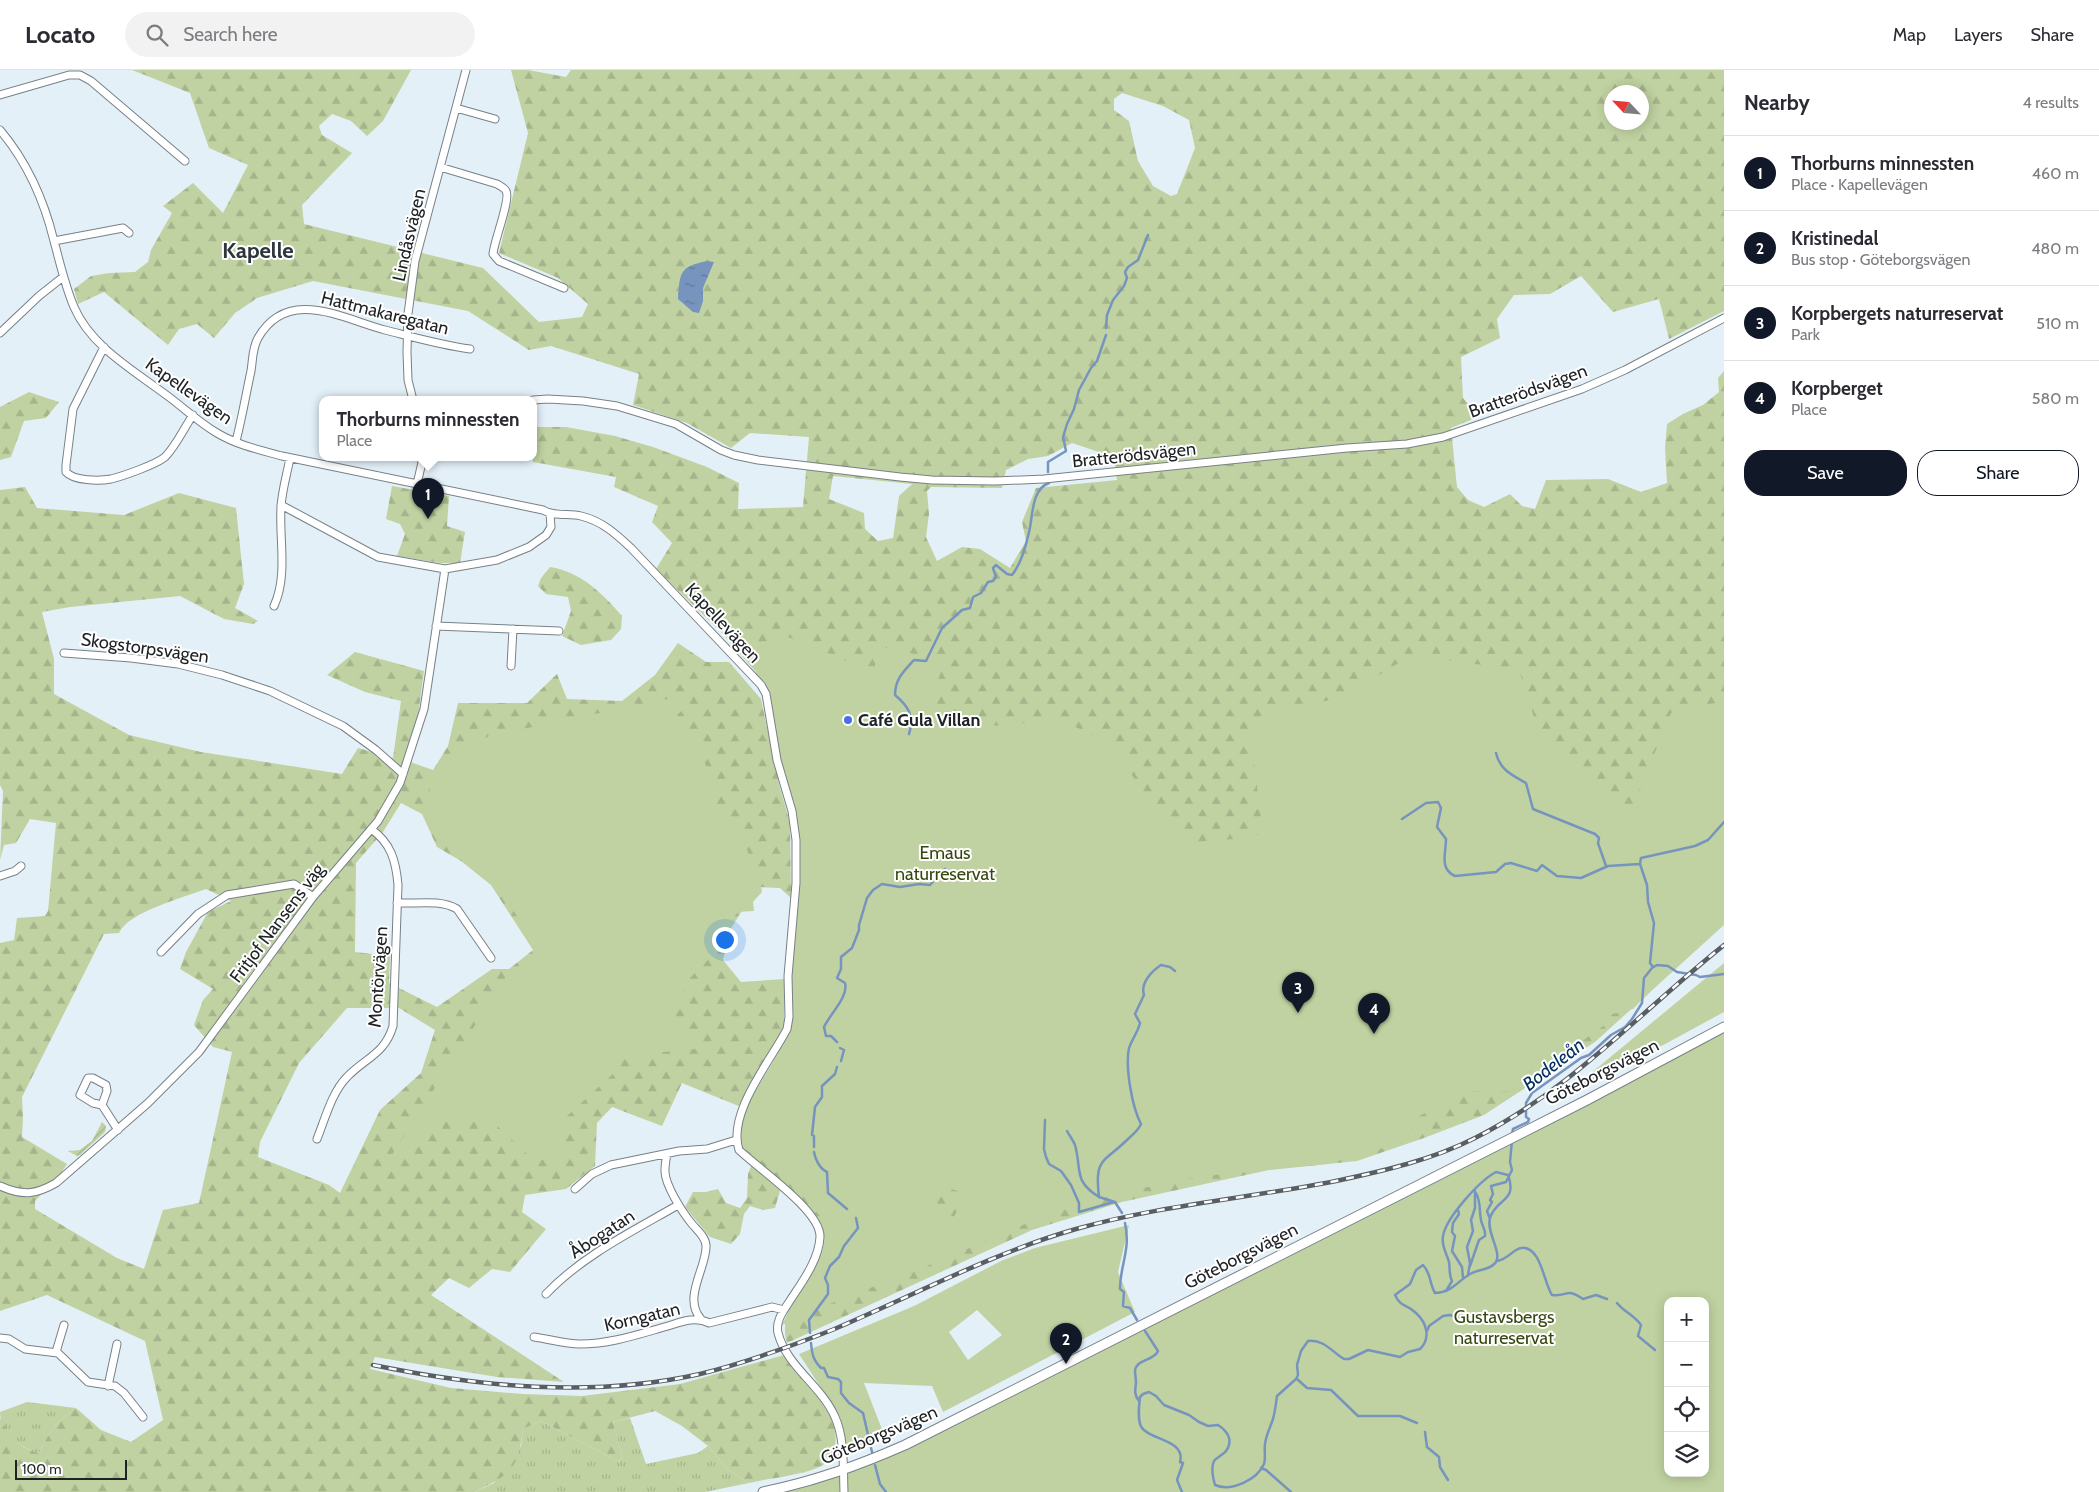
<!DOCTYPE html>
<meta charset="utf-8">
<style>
body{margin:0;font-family:Cabin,sans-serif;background:#f2f2f3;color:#2b2b33}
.controls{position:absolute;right:15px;bottom:15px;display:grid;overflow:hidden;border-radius:10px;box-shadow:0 2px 12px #0003}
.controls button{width:45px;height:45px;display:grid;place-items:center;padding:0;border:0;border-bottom:1px solid #e1e1e2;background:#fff;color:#2b2b33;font:25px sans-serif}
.compass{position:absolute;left:1604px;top:15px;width:45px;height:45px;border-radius:50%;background:#fff;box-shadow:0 2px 12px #0003;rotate:296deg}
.scale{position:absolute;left:15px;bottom:12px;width:112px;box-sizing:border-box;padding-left:5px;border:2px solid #1e2225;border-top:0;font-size:14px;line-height:18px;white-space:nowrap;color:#1e2225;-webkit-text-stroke:4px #fff;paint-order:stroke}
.you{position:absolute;left:724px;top:869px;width:18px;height:18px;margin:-12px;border:4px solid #fff;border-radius:50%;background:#1a73e8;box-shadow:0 0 0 8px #1a73e833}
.badge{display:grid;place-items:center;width:32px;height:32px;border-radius:50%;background:#111827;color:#fff;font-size:16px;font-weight:700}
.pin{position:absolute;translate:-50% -41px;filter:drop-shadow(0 1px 2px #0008)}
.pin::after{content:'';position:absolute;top:26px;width:18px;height:15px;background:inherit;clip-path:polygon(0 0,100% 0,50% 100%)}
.popup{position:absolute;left:319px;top:326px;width:218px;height:65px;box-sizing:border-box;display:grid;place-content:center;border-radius:10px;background:#fff;filter:drop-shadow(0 1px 4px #0005);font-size:16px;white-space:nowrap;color:#7c7c81}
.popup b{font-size:19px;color:#2b2b33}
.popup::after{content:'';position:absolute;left:50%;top:100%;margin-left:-10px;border:10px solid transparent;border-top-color:#fff}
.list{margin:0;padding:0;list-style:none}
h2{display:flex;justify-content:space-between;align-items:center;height:65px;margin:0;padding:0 20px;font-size:21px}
h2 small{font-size:16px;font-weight:400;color:#7c7c81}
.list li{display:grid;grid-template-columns:32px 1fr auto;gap:15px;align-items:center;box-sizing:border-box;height:75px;padding:0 20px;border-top:1px solid #e1e1e2}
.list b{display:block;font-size:19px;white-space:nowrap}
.list p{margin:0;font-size:16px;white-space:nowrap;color:#7c7c81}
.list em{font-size:16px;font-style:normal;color:#7c7c81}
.actions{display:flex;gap:10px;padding:15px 20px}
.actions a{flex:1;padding:11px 0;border:1px solid #111827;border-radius:20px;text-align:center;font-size:18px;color:#111827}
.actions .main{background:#111827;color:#fff}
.icon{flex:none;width:28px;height:28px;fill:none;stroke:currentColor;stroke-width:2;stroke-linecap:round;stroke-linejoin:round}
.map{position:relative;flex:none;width:1724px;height:1422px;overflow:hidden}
header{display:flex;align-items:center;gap:30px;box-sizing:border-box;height:70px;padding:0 25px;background:#fff;border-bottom:1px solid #e1e1e2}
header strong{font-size:24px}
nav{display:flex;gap:28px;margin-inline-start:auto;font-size:18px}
.search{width:350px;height:45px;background:#f2f2f3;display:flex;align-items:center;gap:12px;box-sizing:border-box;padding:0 18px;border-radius:28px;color:#7c7c81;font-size:19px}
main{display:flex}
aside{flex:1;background:#fff}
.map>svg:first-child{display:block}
.grass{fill:url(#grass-tufts)}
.forest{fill:url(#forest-firs);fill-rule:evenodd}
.park{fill:#c0d2a1;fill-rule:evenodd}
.garden{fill:url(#garden-furrows)}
.water{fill:url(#water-ripples)}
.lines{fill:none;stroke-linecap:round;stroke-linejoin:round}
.stream{stroke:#7694be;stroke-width:2.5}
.minor-casing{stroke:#778188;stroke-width:9}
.tertiary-casing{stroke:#778188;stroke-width:11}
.minor{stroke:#fff;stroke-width:7}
.tertiary{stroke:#fff;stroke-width:9}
.rail-casing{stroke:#585e63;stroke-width:4.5}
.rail{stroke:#fff;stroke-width:2.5;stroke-dasharray:8;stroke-linecap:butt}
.poi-dot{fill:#4d6ee2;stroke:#fff;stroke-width:2}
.labels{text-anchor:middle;stroke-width:4;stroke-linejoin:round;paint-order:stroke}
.street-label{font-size:18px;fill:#1e2225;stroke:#fff}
.poi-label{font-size:18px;font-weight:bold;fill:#1e2225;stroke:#fff;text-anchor:start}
.park-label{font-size:18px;fill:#37460e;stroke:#fff}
.water-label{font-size:19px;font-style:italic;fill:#042f62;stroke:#fff}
.district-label{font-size:22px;font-weight:bold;fill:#2e363d;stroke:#fff}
</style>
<header>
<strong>Locato</strong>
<div class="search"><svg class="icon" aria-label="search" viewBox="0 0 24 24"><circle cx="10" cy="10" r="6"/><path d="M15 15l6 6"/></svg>Search here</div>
<nav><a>Map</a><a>Layers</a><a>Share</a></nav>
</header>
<main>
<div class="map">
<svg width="1724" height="1422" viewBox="0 0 1724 1422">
<defs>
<pattern id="grass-tufts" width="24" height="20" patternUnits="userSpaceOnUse" patternTransform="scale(1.25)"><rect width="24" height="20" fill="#c0d2a1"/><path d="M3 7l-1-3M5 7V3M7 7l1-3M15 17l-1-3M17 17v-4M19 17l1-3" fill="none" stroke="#a5b48a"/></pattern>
<pattern id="forest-firs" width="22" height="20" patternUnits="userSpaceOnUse" patternTransform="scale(1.25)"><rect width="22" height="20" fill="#c0d2a1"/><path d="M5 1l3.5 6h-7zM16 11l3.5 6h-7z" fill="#a5b48a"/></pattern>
<pattern id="garden-furrows" width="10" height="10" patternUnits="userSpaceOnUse" patternTransform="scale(1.25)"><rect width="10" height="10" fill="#c0d2a1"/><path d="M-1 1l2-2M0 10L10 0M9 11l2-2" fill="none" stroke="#a5b48a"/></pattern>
<pattern id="water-ripples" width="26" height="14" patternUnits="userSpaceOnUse" patternTransform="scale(1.25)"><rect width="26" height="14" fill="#7694be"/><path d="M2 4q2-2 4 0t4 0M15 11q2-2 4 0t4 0" fill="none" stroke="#60789a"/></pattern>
</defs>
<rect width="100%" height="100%" fill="#e4f0f8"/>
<path class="grass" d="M27 1332 76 1338C56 1351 49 1363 39 1383 21 1378 0 1363 0 1342Z
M630 1348 646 1394 698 1383 708 1376 728 1400 749 1413 705 1422H475L494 1413 521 1376 523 1359 541 1351 619 1392 622 1386 613 1352Z"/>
<path class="forest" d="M132 0H411L383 51 367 66 351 51 332 44 319 56 322 65 352 83 302 135 304 154 483 198 539 252 582 247 588 234 558 208 499 183 528 63 511 0H528L566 7 571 0H1724V241L1669 269 1659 229 1613 242 1581 206 1550 224 1514 225 1497 249 1500 268 1461 287 1463 328 1478 347 1451 358 1457 417 1468 430 1484 437 1510 424 1522 436 1535 439 1546 410 1608 409 1641 422 1667 413 1665 378 1667 354 1683 344 1703 335 1719 322 1718 308 1724 301V855L1595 972 1484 1045 1424 1068 1357 1091 1269 1100 1122 1132 1032 1160 787 1273C773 1228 834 1197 823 1160 820 1150 812 1142 806 1134 800 1126 791 1117 781 1117L775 1138 763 1140 750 1136 744 1144 740 1164 731 1174 710 1167 685 1137 693 1122H706L718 1119 726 1133 740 1138 747 1128 748 1104 754 1088 741 1078 738 1061 746 1039 682 1013 662 1056 612 1037 597 1053 595 1096 566 1119 525 1125 522 1142 546 1159 510 1202 492 1199 469 1218 449 1208 431 1225 564 1312 497 1307 375 1287 370 1299 451 1318 523 1324 582 1326 680 1314 784 1285C797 1302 825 1331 832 1350 839 1368 837 1391 817 1398 797 1406 770 1408 749 1413L728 1400 708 1376 682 1356 655 1341 613 1352 622 1386 619 1392 541 1351 523 1359C518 1400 511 1404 475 1422H0V1348C12 1367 17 1377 39 1383 49 1363 56 1351 76 1338L101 1360 131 1372 163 1350 145 1271 47 1225 0 1241V873L14 870 17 848 45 846 48 841 56 753 30 749 16 773 4 775 0 790 3 721 0 715V420L25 417 37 438 124 445 179 423 236 438 244 514 235 538 258 551 253 554 224 549 180 526 70 537 42 542 54 589V624L129 665 201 682 342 704 358 678 393 688 401 631 365 622 327 605 355 582 424 601 417 653 407 687 413 693 433 700 448 676 458 633H527L557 604 567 629 622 631 655 605 678 573 706 592H729L761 629 779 714 790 753 791 828 780 818 757 817 730 860 723 890 741 912 785 909 784 954 778 971 753 1010 757 1022 826 895 770 618 721 562 656 499 672 473 652 452 658 436 614 417 616 407 533 392V357H566L615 366 653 377 707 397 739 413 738 439 803 437 809 367 750 363 731 378 687 353 633 335 639 304 551 276 529 280 468 241 313 211 257 228 235 243 214 268 197 254 179 259 168 275 104 222 78 234 74 219 91 206 109 203 135 202 148 192 151 180 172 143 163 136 193 113 223 143 248 95 209 78 190 23ZM1612 22H1642V52H1612ZM1122 23 1163 36 1189 50 1195 78 1177 124 1171 126 1153 116 1138 91 1129 51 1114 40V29ZM682 204 703 218V231L681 212ZM1072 373 1114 387 1117 410 1036 418 1022 452 1026 471 1010 498 980 479 962 477 937 491 926 467 929 444 927 421 931 417 1002 418 1006 400 1028 389 1048 386ZM833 406 912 414 899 426 893 468 878 471 865 459 864 443 829 429ZM401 733 422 744 437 777 461 791 491 815 533 880 509 899H492L437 937 389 913 390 886 355 882 356 793 383 762ZM206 819 231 831 208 842 186 882 180 899 213 919 203 930 194 955 213 977 232 982 199 1133 163 1140 144 1199 117 1188 35 1139V1131L59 1106 67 1094 22 1067 23 1047 22 1027 104 864 119 863C128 842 185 827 206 819ZM347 938H399L435 960 421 1003 380 1040 340 1123 329 1115 258 1087 260 1072 299 993Z
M29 322 59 332 46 348 24 351 11 387 0 390V337Z
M392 416 449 426 447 456 465 462 460 493H440L397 486 405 464 400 454 386 449Z
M550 497C581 502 602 523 622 546L621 559 611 570 581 575 562 566 571 541 568 527 546 524 538 516 541 508Z"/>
<path class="park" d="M788 567 874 602 878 576 945 591 930 632 990 656 1060 650 1108 672 1171 759 1196 774 1204 771 1235 769 1263 764 1251 670V658L1263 644 1330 630 1373 609 1411 585 1519 600 1541 669 1631 740 1671 643 1724 631V852L1705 867 1633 939 1612 944 1606 954 1513 1021H1474L1419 1046 1405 1072 1326 1094 1203 1106 1118 1123 1039 1148 911 1203 848 1226 782 1255 800 1218 823 1180 826 1155C802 1119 778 1101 742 1077 737 1031 775 1000 789 960 796 942 790 919 791 900 794 855 803 809 799 764 796 736 783 711 777 684 774 668 774 651 770 635 767 625 760 614 755 605L766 575ZM944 1117 958 1121 960 1135 952 1151 938 1146 931 1127Z
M691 624 689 634 677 645 708 699 719 749 740 758 752 795 758 799 762 822 753 832 754 841 738 842 711 875 716 882 687 911 672 954 696 979 619 986 615 1002 565 1048V1082L536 1092 493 1052 434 1050 377 1108 506 907 529 887 539 882 497 814 439 769 426 747 432 704 445 690 489 666Z
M1724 893V942L1667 973 1567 1023Z
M1724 962V1422H762L827 1407 1081 1289ZM1668 1231H1705V1403H1668Z
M1129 1155 1118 1202 1135 1242 943 1342 932 1316 864 1313 885 1367 847 1384 840 1347 799 1284 914 1236 1003 1190 1035 1178ZM977 1240 1002 1265 968 1290 949 1262Z"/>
<path class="garden" d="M102 1052 106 1056 105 1062 80 1085 77 1086 68 1081 80 1080 92 1071Z"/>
<path class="water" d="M707 191 714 192 703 218V231L699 243 693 242 678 229C680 201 680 197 707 191Z"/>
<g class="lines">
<path class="stream" d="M1106 258 1107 245 1113 230 1124 216 1127 208 1125 202 1128 197 1138 190 1148 165
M1048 402V392L1066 381 1063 367 1067 354 1074 339 1079 320 1091 298 1097 291 1106 265
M909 664C915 646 908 636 895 625 895 609 904 601 914 590L926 591 942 558 962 540 970 538 973 527 981 523 988 512 993 511 996 507 993 498 996 495 1007 504 1012 505C1021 494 1026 476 1029 462 1033 447 1031 419 1049 413
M1496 683C1500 700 1512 705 1526 713L1533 739 1595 764 1599 768 1598 773 1606 796
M1402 749 1426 733 1438 732 1441 738 1437 757 1446 769C1446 783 1439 799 1455 806L1496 802 1505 794 1511 793 1537 801 1542 795 1557 806 1581 808 1608 796 1640 794
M1653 897 1650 893 1654 853 1648 832 1647 815 1640 794 1641 788 1695 776 1708 770 1724 752
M837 972 831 966H826L824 957C830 944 849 926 845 913L837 908 841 899V887L852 878 859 860V855L867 828 873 820 882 814 900 817 919 814 930 815 945 799
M840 978 844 980 841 991
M1045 1050 1044 1079 1046 1087 1049 1094 1061 1101 1071 1115 1079 1133V1142L1114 1132
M1067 1061C1069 1065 1073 1070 1075 1075 1082 1100 1073 1111 1099 1127
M1512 1064 1513 1059 1528 1052 1529 1049 1526 1047V1033L1532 1023 1581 988 1589 985 1611 965 1625 957 1632 949 1642 933 1644 908 1652 898 1657 895 1668 896 1677 902 1696 905 1700 907 1724 904
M814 1077V1066L812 1065 815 1037 822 1027V1016L835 1004 837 997
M814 1082C815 1089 820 1099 827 1102L828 1123 847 1139
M1458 1140 1459 1144 1453 1153 1452 1162 1455 1166 1452 1181 1462 1197 1463 1208
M1122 1143 1115 1132 1099 1127C1094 1087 1104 1093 1128 1069 1133 1064 1138 1061 1141 1054 1132 1037 1125 997 1129 978 1132 969 1138 962 1140 953L1135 944 1144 925C1140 913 1152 901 1161 895L1170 897 1175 901
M1490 1149 1487 1141 1492 1132 1490 1130 1493 1124 1491 1116 1506 1112 1512 1100 1510 1092 1512 1070
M1125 1153C1131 1180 1120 1195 1120 1219L1124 1222 1123 1236 1130 1238 1137 1250
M1497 1191C1509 1189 1513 1179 1521 1178 1541 1175 1544 1214 1552 1225 1568 1227 1566 1217 1583 1229L1596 1225 1607 1229
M1470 1196 1479 1170 1485 1166C1486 1160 1482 1156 1481 1150 1479 1140 1481 1132 1476 1123
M1468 1205 1470 1193 1467 1177 1473 1161 1471 1150 1475 1138V1121
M1446 1221 1452 1211C1449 1205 1450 1199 1449 1192 1447 1184 1441 1176 1443 1166 1446 1148 1479 1111 1496 1102L1508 1105
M1617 1233C1624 1242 1634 1245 1641 1255L1638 1266 1655 1280
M1427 1261 1429 1256 1443 1246 1450 1245 1459 1248 1473 1246
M810 1263 809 1250 828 1224V1215L825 1208 830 1196 839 1187 844 1176 858 1158 856 1148
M811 1273C812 1284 813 1290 821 1298H824L828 1307 838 1309 841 1312V1323L849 1333 863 1343 872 1382
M1297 1309 1307 1318 1331 1320 1358 1346H1400L1417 1353
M1139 1331C1134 1325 1135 1320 1136 1313 1136 1308 1135 1305 1135 1301 1136 1289 1154 1291 1158 1281L1145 1261
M1425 1362 1427 1377 1439 1387 1440 1397 1448 1410
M875 1395 880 1414 886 1422
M1261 1398 1266 1400 1291 1422
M1182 1422 1177 1410 1183 1393 1180 1392C1186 1370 1150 1370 1142 1358 1137 1351 1139 1336 1140 1327L1143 1324 1149 1322 1156 1326 1164 1335 1189 1345 1199 1352 1208 1356 1218 1355C1227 1361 1234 1370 1226 1381 1223 1385 1217 1387 1214 1391 1211 1397 1213 1408 1215 1415 1231 1422 1257 1410 1264 1394 1266 1388 1264 1380 1265 1374 1266 1365 1270 1358 1273 1349 1275 1342 1276 1333 1277 1326L1296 1309 1298 1305 1297 1295 1301 1281 1308 1271C1324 1269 1332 1282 1344 1289H1349L1368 1280 1400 1287 1408 1282 1420 1279C1431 1268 1427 1253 1416 1243 1407 1234 1401 1238 1395 1225L1410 1214 1416 1200 1423 1195C1432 1205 1429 1213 1435 1223 1452 1223 1458 1210 1472 1203 1479 1199 1491 1200 1496 1192 1502 1182 1486 1162 1490 1148 1496 1128 1518 1132 1508 1105"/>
<defs>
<path id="minor" d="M0 25 69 5H80L91 11 185 91
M456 38 495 49
M0 60C27 92 44 130 54 171 60 193 65 216 74 237 91 277 135 301 169 327 185 339 200 353 217 363 237 375 260 380 282 386L543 440C554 447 569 443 581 446 602 451 616 464 631 478L761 615 766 624 777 690 792 741 796 770V813L788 906 789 947 787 959C770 992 727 1043 739 1080 759 1099 821 1141 820 1167 819 1189 803 1211 791 1229 785 1239 775 1250 778 1263 787 1297 821 1315 835 1347 845 1369 843 1398 844 1422
M440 97 497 114C500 116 505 118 506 121 511 129 494 171 493 184L499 191 564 218
M54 171 123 158 129 163
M0 263 39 226 63 207
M104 277 73 339 66 395V402C74 411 99 411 111 409 123 406 155 395 165 387 176 376 184 358 193 345
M413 330 408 310 407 282 408 244 415 191 466 0
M533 330 548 329 583 331 617 336 676 354 721 380 734 385 758 390 900 407 932 410 995 411 1044 409 1347 378 1407 374 1443 367 1582 319 1625 300 1724 248
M236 371C242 348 246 324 251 301 253 289 252 279 258 268 288 216 343 249 385 260 413 267 441 275 470 279
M417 414 423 388
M281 435 378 487 445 499 497 490 529 477 546 465 551 457 550 444
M274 536C288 506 279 469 281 437 282 420 287 404 290 388
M436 556 559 561
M64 583 131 588 178 594 222 605 270 621 343 656 376 680 403 704
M511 596 513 559
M0 806 15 801 21 796
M397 833C416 834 440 829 457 839L491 888
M161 882 198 844 227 825 294 814 313 827
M102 1035 107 1021 106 1015 93 1008H88L80 1025 93 1033 102 1035 118 1060
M317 1069C325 1049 332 1022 347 1007 365 988 385 984 393 956L398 815C396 791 391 773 371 759
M667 1084C666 1089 665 1095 665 1100 664 1114 683 1143 692 1154 697 1160 706 1167 706 1176 707 1197 682 1228 701 1249
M0 1116C23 1126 35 1125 56 1113L148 1033 199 982 313 827 378 751 400 713 424 639 445 499
M575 1119 592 1104 611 1095 679 1081 707 1079 736 1070
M546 1224C582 1186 633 1161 678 1135
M534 1267C549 1269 565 1274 580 1274 611 1274 639 1264 668 1256 681 1252 696 1246 709 1253L772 1237 784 1240
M0 1268 9 1269 25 1279 58 1283 88 1312 115 1316 124 1323 143 1347
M56 1282 64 1255
M108 1316 117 1274"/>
<path id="tertiary" d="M763 1422C815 1411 857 1396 905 1375L1587 1030 1724 957"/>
</defs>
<use href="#minor" class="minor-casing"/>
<use href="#tertiary" class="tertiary-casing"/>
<use href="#minor" class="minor"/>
<use href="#tertiary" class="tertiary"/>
<defs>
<path id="rail" d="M373 1295C480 1317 592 1328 700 1304 745 1293 789 1277 832 1260 913 1226 992 1183 1076 1159 1161 1135 1250 1128 1336 1111 1383 1101 1432 1090 1475 1068 1571 1020 1641 941 1724 875"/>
</defs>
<use href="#rail" class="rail-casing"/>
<use href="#rail" class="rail"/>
</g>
<circle class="poi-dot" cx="848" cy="650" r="5"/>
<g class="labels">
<g class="street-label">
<text transform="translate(409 165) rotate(-77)" y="6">Lindåsvägen</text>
<text transform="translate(385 243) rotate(14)" y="6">Hattmakaregatan</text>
<text transform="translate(189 321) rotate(35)" y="6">Kapellevägen</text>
<text transform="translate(1528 321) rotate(-20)" y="6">Bratterödsvägen</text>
<text transform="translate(1134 385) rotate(-6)" y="6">Bratterödsvägen</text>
<text transform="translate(723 553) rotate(47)" y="6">Kapellevägen</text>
<text transform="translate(145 578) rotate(8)" y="6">Skogstorpsvägen</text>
<text transform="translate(277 853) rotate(-53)" y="6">Fritjof Nansens väg</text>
<text transform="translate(378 907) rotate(-86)" y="6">Montörvägen</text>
<text transform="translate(1602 1002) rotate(-27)" y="6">Göteborgsvägen</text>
<text transform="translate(602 1164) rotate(-33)" y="6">Åbogatan</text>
<text transform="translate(1241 1186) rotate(-27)" y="6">Göteborgsvägen</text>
<text transform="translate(642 1247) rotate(-13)" y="6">Korngatan</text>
<text transform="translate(879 1365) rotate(-23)" y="6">Göteborgsvägen</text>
</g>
<g class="poi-label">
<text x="858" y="656">Café Gula Villan</text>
</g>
<g class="park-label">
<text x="945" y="789">Emaus<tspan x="945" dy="21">naturreservat</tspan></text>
<text x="1504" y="1253">Gustavsbergs<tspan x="1504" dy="21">naturreservat</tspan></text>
</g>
<g class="water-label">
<text transform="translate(1553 994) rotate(-38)" y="7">Bodeleån</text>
</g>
<g class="district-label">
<text x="258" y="188">Kapelle</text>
</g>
</g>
</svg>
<div class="controls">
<button>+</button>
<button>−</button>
<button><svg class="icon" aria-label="locate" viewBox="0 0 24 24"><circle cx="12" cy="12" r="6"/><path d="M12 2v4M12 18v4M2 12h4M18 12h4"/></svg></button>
<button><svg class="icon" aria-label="layers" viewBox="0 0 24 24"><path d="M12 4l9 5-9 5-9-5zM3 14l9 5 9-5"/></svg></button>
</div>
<svg class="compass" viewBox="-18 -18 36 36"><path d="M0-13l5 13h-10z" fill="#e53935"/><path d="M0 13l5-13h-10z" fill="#7c7c81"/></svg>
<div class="scale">100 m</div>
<div class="you"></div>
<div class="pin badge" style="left:428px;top:449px">1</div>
<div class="popup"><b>Thorburns minnessten</b>Place</div>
<div class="pin badge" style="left:1066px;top:1294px">2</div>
<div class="pin badge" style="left:1298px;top:943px">3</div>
<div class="pin badge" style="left:1374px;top:964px">4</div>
</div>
<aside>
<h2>Nearby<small>4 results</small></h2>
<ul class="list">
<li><span class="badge">1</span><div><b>Thorburns minnessten</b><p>Place · Kapellevägen</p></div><em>460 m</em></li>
<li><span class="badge">2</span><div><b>Kristinedal</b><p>Bus stop · Göteborgsvägen</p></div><em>480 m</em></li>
<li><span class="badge">3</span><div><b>Korpbergets naturreservat</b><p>Park</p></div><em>510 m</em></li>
<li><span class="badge">4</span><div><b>Korpberget</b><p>Place</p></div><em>580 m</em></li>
</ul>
<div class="actions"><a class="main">Save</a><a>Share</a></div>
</aside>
</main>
